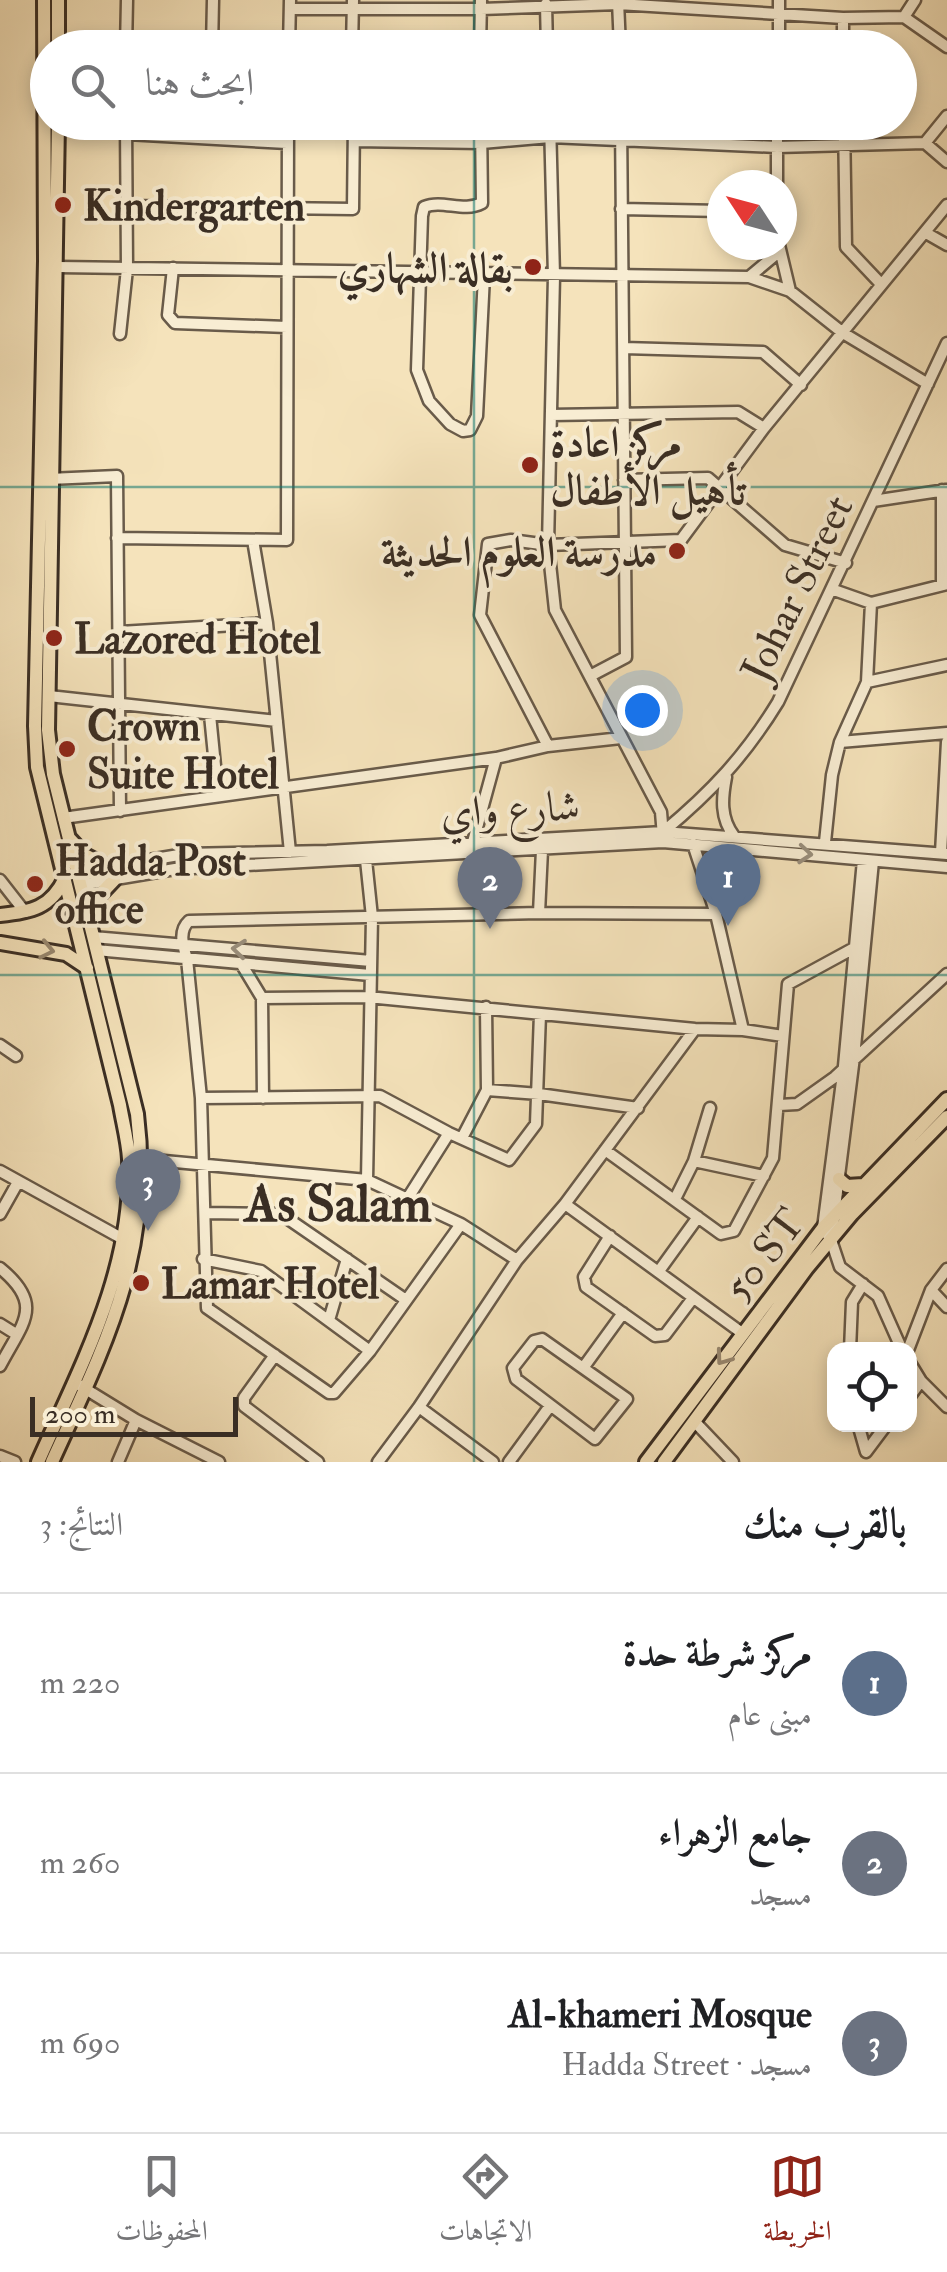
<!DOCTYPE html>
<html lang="ar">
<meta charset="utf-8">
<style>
body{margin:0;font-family:"IM FELL Double Pica",Amiri,serif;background:#f2f2f2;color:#202124;direction:rtl}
.controls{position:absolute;right:30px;bottom:30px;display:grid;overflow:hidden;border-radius:20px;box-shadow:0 5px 15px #0003}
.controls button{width:90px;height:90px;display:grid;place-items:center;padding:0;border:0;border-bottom:2px solid #e0e0e0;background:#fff;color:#202124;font:50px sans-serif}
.compass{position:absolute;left:707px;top:170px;width:90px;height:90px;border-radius:50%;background:#fff;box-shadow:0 5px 15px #0003;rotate:306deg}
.scale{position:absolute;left:30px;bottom:25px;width:208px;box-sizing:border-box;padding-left:10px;border:5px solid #3a2e24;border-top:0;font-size:28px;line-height:35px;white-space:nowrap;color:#3a2e24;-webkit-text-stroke:8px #f8edd3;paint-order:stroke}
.you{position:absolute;left:642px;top:710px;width:35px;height:35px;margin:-25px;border:8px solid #fff;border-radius:50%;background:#1a73e8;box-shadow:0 0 0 15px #1a73e833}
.badge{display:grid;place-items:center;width:65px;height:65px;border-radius:50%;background:#8f2418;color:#fff;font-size:32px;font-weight:700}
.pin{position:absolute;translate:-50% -82px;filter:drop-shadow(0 2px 5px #0008)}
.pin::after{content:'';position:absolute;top:52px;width:35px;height:30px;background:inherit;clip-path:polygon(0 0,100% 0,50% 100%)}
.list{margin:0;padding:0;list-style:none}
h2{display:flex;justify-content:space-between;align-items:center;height:130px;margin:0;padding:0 40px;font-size:42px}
h2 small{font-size:32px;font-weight:400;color:#757577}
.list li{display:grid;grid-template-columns:65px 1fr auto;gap:30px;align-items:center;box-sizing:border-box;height:180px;padding:0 40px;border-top:2px solid #e0e0e0}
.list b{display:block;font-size:38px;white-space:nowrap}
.list p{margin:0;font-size:32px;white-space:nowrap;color:#757577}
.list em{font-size:32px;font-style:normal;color:#757577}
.icon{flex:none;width:55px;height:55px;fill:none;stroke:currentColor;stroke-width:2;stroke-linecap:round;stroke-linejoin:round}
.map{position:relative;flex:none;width:947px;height:1462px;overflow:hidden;direction:ltr}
.search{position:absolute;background:#fff;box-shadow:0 5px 15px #0003;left:30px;right:30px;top:30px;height:110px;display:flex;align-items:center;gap:25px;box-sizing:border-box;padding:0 35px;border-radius:55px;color:#757577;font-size:38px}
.sheet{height:670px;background:#fff}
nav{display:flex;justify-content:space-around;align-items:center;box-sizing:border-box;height:140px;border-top:2px solid #e0e0e0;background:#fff;font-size:28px;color:#757577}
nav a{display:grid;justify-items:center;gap:5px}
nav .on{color:#8f2418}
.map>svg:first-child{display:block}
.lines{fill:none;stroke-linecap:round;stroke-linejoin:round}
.minor-casing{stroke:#695b4a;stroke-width:15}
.major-casing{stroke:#3a2e24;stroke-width:18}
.minor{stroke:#f8edd3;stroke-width:10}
.major{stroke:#f5e3bb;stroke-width:12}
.oneway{stroke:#998e7c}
.oneway2{stroke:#988870}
.grid{fill:none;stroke:#0f766e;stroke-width:2.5;stroke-opacity:0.55}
.poi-dot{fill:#8f2418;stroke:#f8edd3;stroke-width:4}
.labels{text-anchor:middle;stroke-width:8;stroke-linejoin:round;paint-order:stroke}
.poi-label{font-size:42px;font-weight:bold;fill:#3a2e24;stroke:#f8edd3;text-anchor:start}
.street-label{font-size:42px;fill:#3a2e24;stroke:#f8edd3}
.district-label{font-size:52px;font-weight:bold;fill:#3a2e24;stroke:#f8edd3}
</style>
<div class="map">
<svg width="947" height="1462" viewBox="0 0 947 1462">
<rect width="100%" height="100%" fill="#f5e3bb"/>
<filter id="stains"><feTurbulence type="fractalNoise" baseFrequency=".002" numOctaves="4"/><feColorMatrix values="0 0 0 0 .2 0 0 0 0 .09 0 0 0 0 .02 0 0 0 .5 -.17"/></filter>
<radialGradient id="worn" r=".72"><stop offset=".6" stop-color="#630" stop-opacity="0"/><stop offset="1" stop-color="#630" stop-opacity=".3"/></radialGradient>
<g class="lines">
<defs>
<path id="minor" d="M618 1 620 48
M546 4 547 48
M290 9H481L618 4 843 18 904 17 947 47
M904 17 915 0
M843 18V48
M126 48 127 0
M212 48 213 0
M289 48 290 0
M352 48 353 0
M480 48 481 0
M779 48V0
M481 122 482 203C463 213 443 199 424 207L422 216 417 370 429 401 450 424 463 431 470 430 477 416 484 276
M550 122 554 276 548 545 555 610 661 812 663 836
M844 122 846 247 880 283
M127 134 287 143
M355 141 482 143 550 137 777 147 925 143 947 116
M925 143 947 162
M777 185V122
M126 206 353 209 354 122
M621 209 722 211
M926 233 947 245
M779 245 790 291
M58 267 749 277 790 291 843 333 928 384
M173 268 168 315 175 323 287 327
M749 277 780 251
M120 334 127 269 126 122
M624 348 763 352 801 385
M551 415 738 412 764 428
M49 479 117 476 120 811
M624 480 708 478 785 545 846 563
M873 501 946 490
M117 538 287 540 288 122
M253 540 267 623 290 852
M942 585V490
M834 590 871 603 947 584
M120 632 267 623
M590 676 626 657 621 122
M867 682 947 665
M49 696 277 721
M210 715 218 796
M840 742 947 733
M548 746 480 615 488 544 511 540 548 545 681 540 764 428 947 205
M726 777C722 798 720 818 734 836
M63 818 496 758
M663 832C711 792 745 756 778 702L947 343
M473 842 496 758 548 746 621 738
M825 842 832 775 840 742 867 682 871 603
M693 844 716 914 743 1030
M941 853 947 742
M366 860 372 917 367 1180
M863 860 844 1066 823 1228 831 1240 840 1267 878 1296 902 1350
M77 872 185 854 327 851 663 832 947 854
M0 880 25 912
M80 885 175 869 663 842 947 867
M539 913 542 850
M93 937 371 961
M96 950 370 975
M242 965 262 998 263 1098
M262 998 368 997 695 1029 743 1030 783 1036
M0 1045 16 1056
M487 1090 539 1094 638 1108
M201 1098 380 1096 449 1133 509 1160 536 1124 540 1014
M779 1105 797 1104 835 1077 947 974
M462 1138 487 1090 486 1007
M605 1150 721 1234 734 1231 773 1158 788 984 856 947
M143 1159 367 1180 461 1224 517 1260
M694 1161 764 1176
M0 1171 123 1239
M675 1199 694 1161 710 1108
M406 1201 449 1133
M565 1204 742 1333
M205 1213 281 1214 406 1300
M0 1214 18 1182
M461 1224 370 1351 334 1393H329L207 1308 201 1098 187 959C183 946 178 931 189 921L539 913 716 914
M610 1236 584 1277 586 1287 655 1336 665 1335 693 1298
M831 1239 854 1057 873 861
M203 1259 261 1271 370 1351
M0 1268C45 1305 23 1322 0 1366
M659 1271 698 1217
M931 1290 947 1307
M329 1320 347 1259
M0 1324 16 1334
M542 1339 627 1399 595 1439 516 1379 513 1368 534 1341Z
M850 1350 852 1302 863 1284
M908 1350 931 1290 947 1269
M275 1355 244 1398V1406L318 1462
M910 1363 921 1381 947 1407
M583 1368 623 1313
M79 1385 136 1420 219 1462
M910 1396 921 1381
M419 1407 493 1462
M694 1421 733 1462
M858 1424 866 1452 887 1424
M0 1456 15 1462
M118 1462 136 1420
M378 1462 419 1407 517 1260 565 1204 695 1029
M509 1462 550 1406"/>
<path id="major" d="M58 48V0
M70 839 85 855 108 867
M0 915C31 912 51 908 65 878
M90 917 96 899 114 880
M0 943 66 954 87 968
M839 1179 847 1186 863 1185
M38 1462C81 1365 134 1269 129 1159 128 1141 123 1123 120 1105L37 767 35 726 45 261 44 0
M52 1462C107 1341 154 1251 137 1114L53 774 48 730 58 122
M646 1462 823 1228 947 1099
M664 1462 807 1268 852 1214 947 1117"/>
</defs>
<use href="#minor" class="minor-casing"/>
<use href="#major" class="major-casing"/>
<use href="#minor" class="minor"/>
<use href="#major" class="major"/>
</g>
<defs><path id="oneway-chevron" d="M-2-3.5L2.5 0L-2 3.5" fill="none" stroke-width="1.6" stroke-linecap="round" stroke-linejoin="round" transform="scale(2.5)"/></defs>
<g class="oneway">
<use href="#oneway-chevron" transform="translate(805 854) rotate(5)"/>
<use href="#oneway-chevron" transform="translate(239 949) rotate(-174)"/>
</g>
<g class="oneway2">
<use href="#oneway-chevron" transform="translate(47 950) rotate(12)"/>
<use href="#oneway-chevron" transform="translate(723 1358) rotate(126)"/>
</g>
<path class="grid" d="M474 0V48M474 122V1462M0 487H947M0 975H947"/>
<g class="poi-dot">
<circle cx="63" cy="205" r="10"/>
<circle cx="533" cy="267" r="10"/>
<circle cx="530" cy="465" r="10"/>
<circle cx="677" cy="551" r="10"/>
<circle cx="54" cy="638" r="10"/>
<circle cx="67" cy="749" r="10"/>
<circle cx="35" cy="884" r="10"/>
<circle cx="141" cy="1283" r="10"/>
</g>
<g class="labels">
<g class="poi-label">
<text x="83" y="220">Kindergarten</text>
<text x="513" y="282" text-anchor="end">بقالة الشهاري</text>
<text x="550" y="456">مركز اعادة<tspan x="550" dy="48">تأهيل الأطفال</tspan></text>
<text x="657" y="566" text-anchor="end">مدرسة العلوم الحديثة</text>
<text x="74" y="653">Lazored Hotel</text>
<text x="87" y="740">Crown<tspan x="87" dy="48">Suite Hotel</tspan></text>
<text x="55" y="875">Hadda Post<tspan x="55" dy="48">office</tspan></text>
<text x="161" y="1298">Lamar Hotel</text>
</g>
<g class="street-label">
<text transform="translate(796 588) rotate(-64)" y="15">Johar Street</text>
<text transform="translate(510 808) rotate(-3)" y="15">شارع واي</text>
<text transform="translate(763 1254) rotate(-52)" y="15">50 ST</text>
</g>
<g class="district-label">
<text x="338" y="1221">As Salam</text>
</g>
</g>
<rect width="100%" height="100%" filter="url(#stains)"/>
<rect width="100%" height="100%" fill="url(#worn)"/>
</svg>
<div class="controls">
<button><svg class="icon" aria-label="locate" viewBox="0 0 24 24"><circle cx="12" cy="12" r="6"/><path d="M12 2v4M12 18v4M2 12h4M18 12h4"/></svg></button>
</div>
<svg class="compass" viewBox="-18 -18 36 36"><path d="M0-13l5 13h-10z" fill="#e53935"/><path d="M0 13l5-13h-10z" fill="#757577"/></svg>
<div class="scale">200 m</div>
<div class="you"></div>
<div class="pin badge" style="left:728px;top:926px;background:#5c6f8a">1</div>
<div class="pin badge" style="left:490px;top:929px;background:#6b7280">2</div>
<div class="pin badge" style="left:148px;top:1231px;background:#6b7280">3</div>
<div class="search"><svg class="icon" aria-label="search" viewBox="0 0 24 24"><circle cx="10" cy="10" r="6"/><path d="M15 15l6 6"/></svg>ابحث هنا</div>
</div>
<section class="sheet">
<h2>بالقرب منك<small>النتائج: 3</small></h2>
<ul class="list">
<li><span class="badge" style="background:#5c6f8a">1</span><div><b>مركز شرطة حدة</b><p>مبنى عام</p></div><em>220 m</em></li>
<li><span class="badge" style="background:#6b7280">2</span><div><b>جامع الزهراء</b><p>مسجد</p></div><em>260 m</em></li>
<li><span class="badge" style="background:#6b7280">3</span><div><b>Al-khameri Mosque</b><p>مسجد · Hadda Street</p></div><em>690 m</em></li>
</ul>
</section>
<nav>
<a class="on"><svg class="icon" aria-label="map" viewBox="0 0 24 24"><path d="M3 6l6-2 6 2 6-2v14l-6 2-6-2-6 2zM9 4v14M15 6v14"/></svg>الخريطة</a>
<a><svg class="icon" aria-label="directions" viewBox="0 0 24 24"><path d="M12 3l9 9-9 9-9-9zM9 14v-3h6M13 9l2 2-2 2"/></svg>الاتجاهات</a>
<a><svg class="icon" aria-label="saved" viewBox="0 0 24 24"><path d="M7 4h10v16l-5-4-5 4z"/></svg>المحفوظات</a>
</nav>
